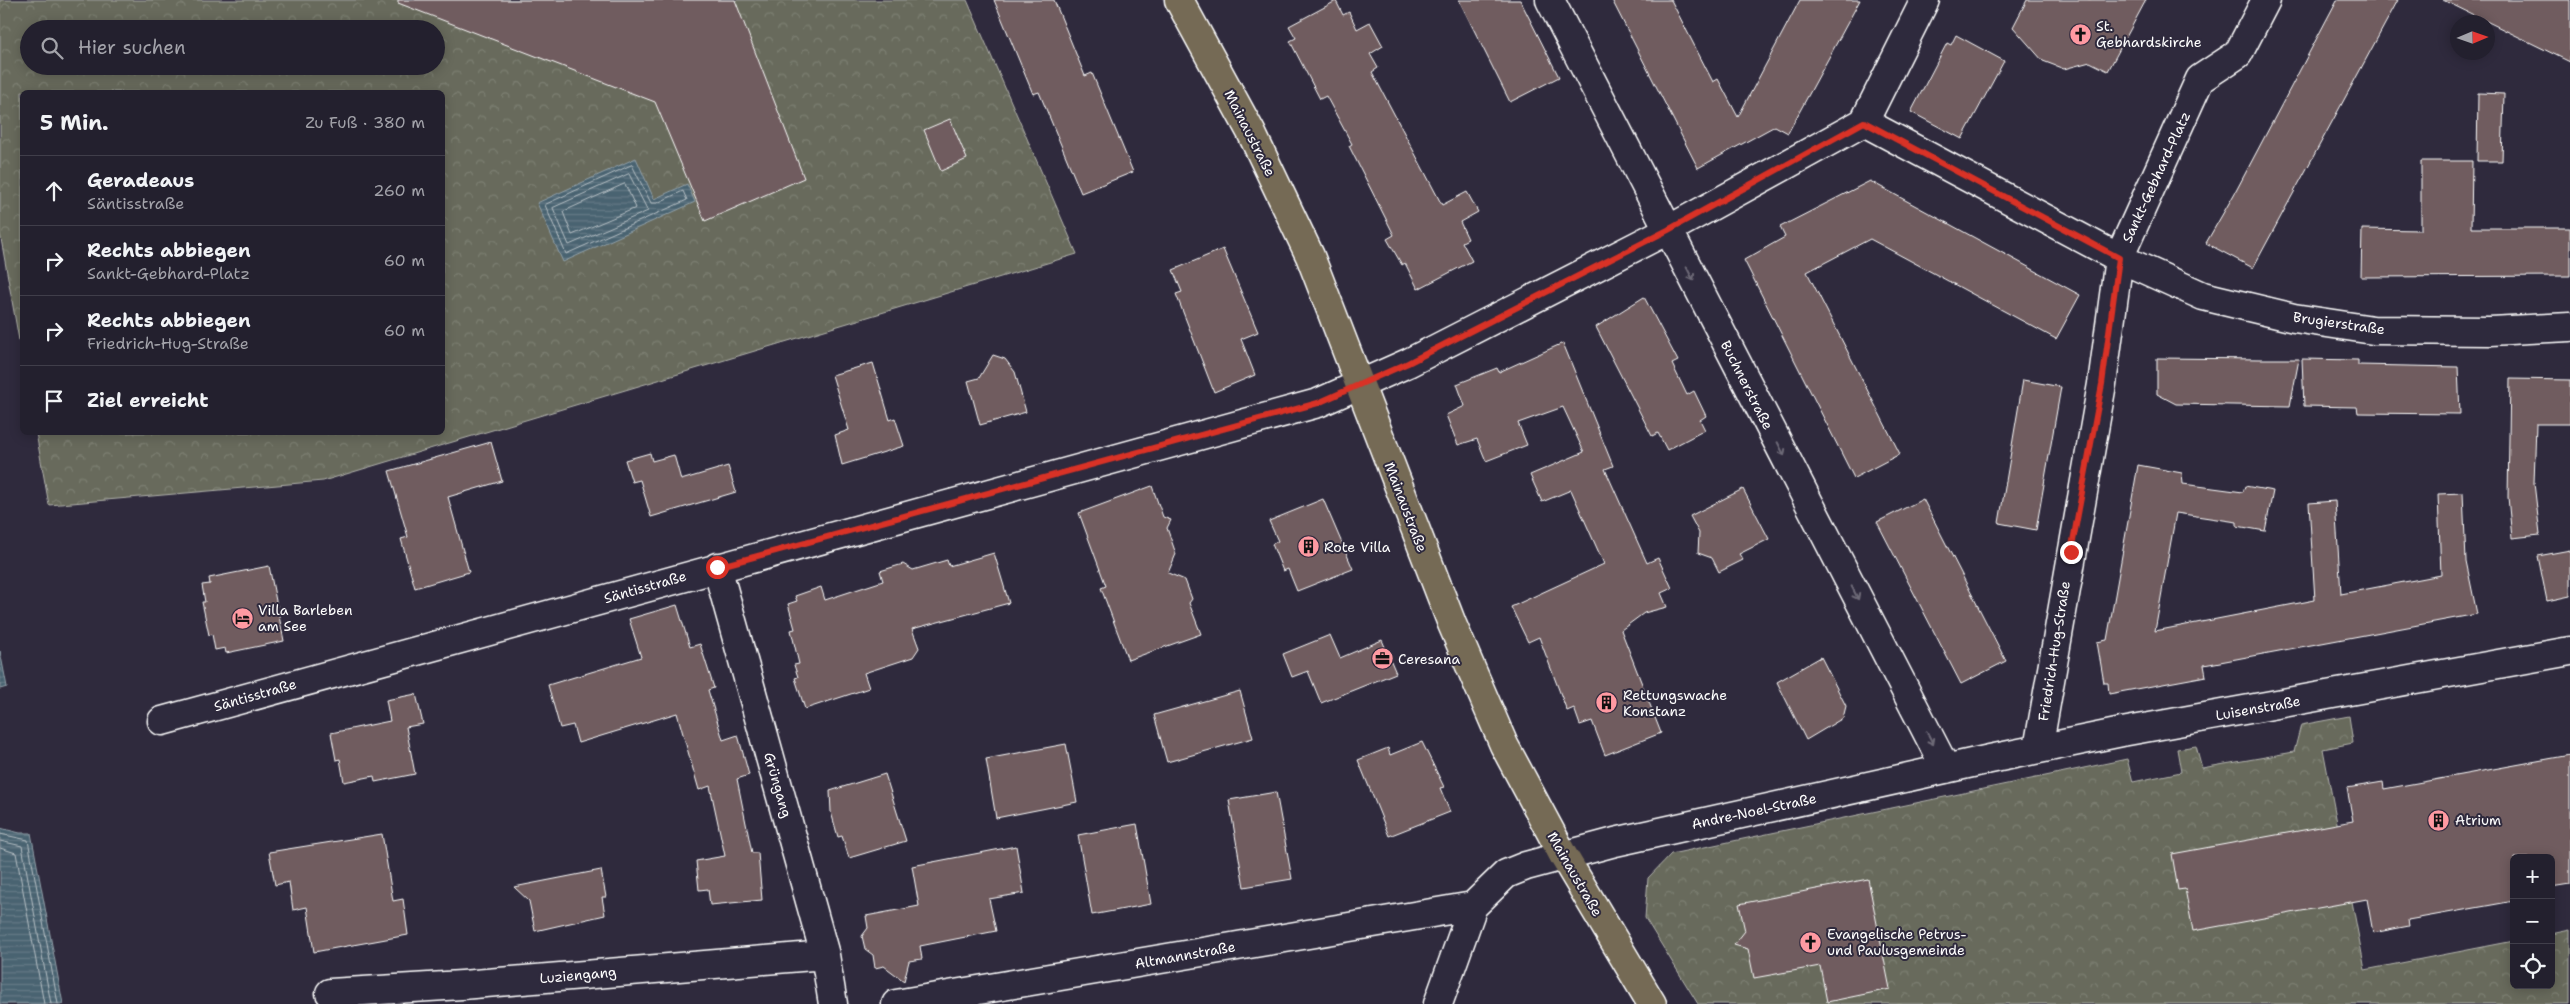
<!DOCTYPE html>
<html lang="de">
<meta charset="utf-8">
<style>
body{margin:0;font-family:"Shantell Sans",sans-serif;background:#2f2d3a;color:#f1f3f6}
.controls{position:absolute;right:15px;bottom:15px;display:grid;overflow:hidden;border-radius:8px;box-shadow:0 2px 12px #0003}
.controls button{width:45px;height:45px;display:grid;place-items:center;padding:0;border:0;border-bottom:1px solid #403e4a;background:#23202e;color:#f1f3f6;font:25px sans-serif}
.compass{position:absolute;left:2450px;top:15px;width:45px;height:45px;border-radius:50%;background:#23202e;box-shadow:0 2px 12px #0003;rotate:88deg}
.stop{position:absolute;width:15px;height:15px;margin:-11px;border:4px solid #d93025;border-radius:50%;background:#fff}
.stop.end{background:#d93025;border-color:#fff;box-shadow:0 1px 5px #0008}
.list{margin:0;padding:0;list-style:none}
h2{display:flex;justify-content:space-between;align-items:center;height:65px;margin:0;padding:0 20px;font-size:21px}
h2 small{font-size:16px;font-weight:400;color:#a3a3aa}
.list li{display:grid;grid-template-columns:32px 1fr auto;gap:15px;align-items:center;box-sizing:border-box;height:70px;padding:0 20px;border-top:1px solid #403e4a}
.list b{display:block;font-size:19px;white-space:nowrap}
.list p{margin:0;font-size:16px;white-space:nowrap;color:#a3a3aa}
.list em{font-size:16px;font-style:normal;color:#a3a3aa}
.icon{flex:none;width:28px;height:28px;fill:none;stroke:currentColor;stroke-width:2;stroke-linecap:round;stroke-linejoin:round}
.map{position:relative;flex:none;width:2570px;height:1004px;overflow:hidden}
.search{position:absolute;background:#23202e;box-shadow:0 2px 12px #0003;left:20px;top:20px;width:425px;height:55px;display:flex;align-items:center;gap:12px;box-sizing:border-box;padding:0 18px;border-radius:28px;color:#a3a3aa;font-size:19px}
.panel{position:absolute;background:#23202e;box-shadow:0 2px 12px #0003;left:20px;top:90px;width:425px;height:345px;border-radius:8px}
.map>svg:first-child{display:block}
.park{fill:url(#park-crowns);stroke:#b3b4ad;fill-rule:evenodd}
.water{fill:url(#water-rules);stroke:#92a1aa}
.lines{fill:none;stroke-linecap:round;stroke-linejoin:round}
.shore{stroke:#b7c1c6;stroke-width:1}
.building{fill:#705c5e;stroke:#fff}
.minor-casing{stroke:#fff;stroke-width:31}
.major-casing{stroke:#fff;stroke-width:31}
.minor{stroke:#2f2a3d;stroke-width:28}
.major{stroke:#756a55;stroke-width:28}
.oneway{stroke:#6d6a77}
.route{stroke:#d93025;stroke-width:6}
.labels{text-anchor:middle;stroke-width:4;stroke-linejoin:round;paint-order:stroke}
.poi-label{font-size:14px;fill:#fff;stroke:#2f2a3d;text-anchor:start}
.street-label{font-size:14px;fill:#fff;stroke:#2f2a3d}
</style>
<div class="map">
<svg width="2570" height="1004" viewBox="0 0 2570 1004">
<defs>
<pattern id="park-crowns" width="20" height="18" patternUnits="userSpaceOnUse" patternTransform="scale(1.25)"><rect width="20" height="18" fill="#676a5b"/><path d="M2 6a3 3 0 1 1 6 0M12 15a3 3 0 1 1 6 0" fill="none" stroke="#7e8074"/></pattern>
<pattern id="water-rules" width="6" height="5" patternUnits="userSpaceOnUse" patternTransform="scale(1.25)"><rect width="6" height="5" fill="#4a6371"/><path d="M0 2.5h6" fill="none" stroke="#657a86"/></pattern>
</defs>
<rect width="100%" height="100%" fill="#2f2a3d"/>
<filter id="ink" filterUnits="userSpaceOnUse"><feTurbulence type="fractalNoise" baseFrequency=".02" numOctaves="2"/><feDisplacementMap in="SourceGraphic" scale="10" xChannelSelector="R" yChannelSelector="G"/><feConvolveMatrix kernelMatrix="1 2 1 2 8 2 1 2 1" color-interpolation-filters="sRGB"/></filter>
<g filter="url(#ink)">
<path class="park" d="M0 0H967L1077 254 323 481 49 505 36 433 442 432V92H22V357L0 233ZM29 29H436V66H29Z
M2349 716 2353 743 2323 749 2365 970 2514 941V985H2551V934L2570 930V1004H1698L1645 918 1648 878 1671 854 2127 759 2133 782 2181 772 2177 749 2196 746 2202 768 2294 752 2301 725Z"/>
<path class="water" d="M636 158 654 199 687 184 695 202 563 262 537 203Z
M0 651 7 687 0 689Z
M0 828 20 833H31L63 1004H0Z"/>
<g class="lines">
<path class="shore" d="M632 165 651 203H657L683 191 687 200 566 254 545 205Z
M629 174 648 211 569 245 553 208Z
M625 184 636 208 572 235 563 212Z
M0 834 28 840 58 1004
M0 841 22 846 51 1004
M0 848 16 853 44 1004"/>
</g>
<path class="building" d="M398 0H735L804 178 705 221 655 102 398 3Z
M994 0H1054L1085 76 1092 73 1133 172 1081 193 1039 92 1033 94Z
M1459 0H1520L1559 77 1510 102Z
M1612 0H1671L1713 82 1718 79 1738 117 1800 0H1860L1788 133 1775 126 1698 168Z
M2027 0H2146L2108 71 2090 62 2064 69 2043 61 2013 27Z
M2337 0H2398L2253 268 2206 243 2236 191Z
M2443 0H2570V62L2523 39Z
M1336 1 1343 15 1349 12 1357 29 1370 22 1383 46 1370 54 1378 68 1372 72 1442 205 1467 192 1478 212 1460 222 1468 239 1462 242 1472 261 1418 289 1405 263 1402 265 1387 239 1394 235 1349 146 1352 144 1326 96 1320 99 1290 41 1296 38 1289 26Z
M1956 35 2004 61 1962 139 1911 112 1947 43 1951 45Z
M2478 93 2504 94 2502 161H2477Z
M950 119 967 159 941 171 924 130Z
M2421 161H2472L2471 228H2570V276L2361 277 2362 229 2421 230Z
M1870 181 2080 295 2056 339 1870 239 1807 272 1900 454 1854 478 1744 260 1785 237 1780 227Z
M1223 249 1258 332 1241 339 1255 375 1214 392 1176 294 1182 292 1173 270Z
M1644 297 1678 361 1672 364 1687 395 1694 391 1706 416 1700 420 1705 430 1667 450 1658 433 1652 436 1596 327Z
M1563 343 1613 466 1605 469 1647 563 1658 558 1672 588 1661 593 1667 607 1644 613 1621 630 1661 733 1605 755 1592 721 1580 725 1574 708 1567 711 1539 637 1528 642 1511 607 1604 564 1571 490 1542 502 1530 475 1584 452 1563 407 1518 423 1527 445 1486 461 1477 439 1458 445 1446 415 1465 406 1457 384 1497 368 1499 372Z
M993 355 1005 359 1015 372 1026 412 980 425 968 381 979 378Z
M2157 358 2264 359H2299L2290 406 2176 404 2157 394Z
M2302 359 2358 360V365L2458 367 2460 414 2358 413 2357 407 2304 406Z
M873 363 890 420 895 418 904 446 842 465 835 435 849 430 832 375Z
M2510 379 2570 380V424H2536L2534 483 2540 535 2512 538 2508 497Z
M2023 380 2061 387 2036 530 1999 523Z
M491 442 502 481 448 497 469 572 415 588 401 539 408 537 389 471Z
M650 453 652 461 674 455 681 480 728 466 736 492 651 517 640 480 632 482 625 460Z
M2138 465 2182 473 2183 484 2243 492 2245 486 2273 491 2265 531 2237 526V522L2176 513 2155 631 2315 600 2309 503 2335 501 2341 594 2441 575 2438 494 2463 493 2466 561 2477 614 2204 665 2206 676 2109 694 2108 683H2104L2097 642 2107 640Z
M1152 486 1163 517 1171 520 1167 528 1176 554 1168 573 1185 580 1192 599 1189 603 1201 634 1128 660 1101 588 1106 586 1079 513Z
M1743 489 1769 539 1739 554 1743 560 1719 572 1712 558 1698 553 1699 533 1690 516Z
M1323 499 1353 569 1297 591 1288 569 1283 571 1272 544 1278 541 1269 521Z
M1923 499 2006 661 1961 684 1877 522Z
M2570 550V596L2547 601 2538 556Z
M994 553 1009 603 912 629 919 648 913 657 864 673 869 688 805 709 795 678 798 677 794 665 799 664 791 630 795 629 788 604 797 601 795 596 821 587 825 600 883 581 880 571 903 564 913 570 947 560 949 566Z
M269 566 284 641 226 653 225 648 215 650 212 634 209 635 202 602H205L202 585 210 584 209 578Z
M677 605 690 647 700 644 714 688 708 690 723 740 738 735 749 775 737 779 752 853H758L762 900 710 905 708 889 699 890 696 861 725 856 710 786 699 790 677 713 578 743 573 725 560 728 548 685 641 657 629 619Z
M1330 635 1340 658 1382 640 1396 673 1321 703 1308 671 1292 677 1283 654Z
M1821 657 1846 706 1843 718 1806 740 1777 682Z
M1240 691 1253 738 1167 762 1154 715Z
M416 694 423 724 406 727 415 774 375 782 374 776 344 782 340 759 336 760 331 733 390 721 386 700Z
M1422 742 1444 787 1440 788 1450 812 1389 836 1358 760 1388 748 1390 755Z
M1066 744 1077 802 996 818 986 759Z
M2570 755V884L2551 887V858H2514V901L2408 920 2409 926 2373 933 2367 899 2193 931 2185 889 2178 890 2172 854 2353 821 2347 788 2383 782 2384 789Z
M885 774 906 841 849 858 842 836 838 837 831 812 830 791Z
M1276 792 1292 879 1244 887 1229 800Z
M1137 824 1151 904 1092 915 1078 835Z
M382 834 393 901 403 899 408 935 314 952 307 907 293 910 289 882 275 885 269 852Z
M1016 846 1024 893 989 899 996 931 920 946 922 959 909 961 904 981 884 966 875 968 873 955 865 949 862 936 868 928 866 916 919 906 912 866Z
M601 870 606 897H602L605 915 535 931 529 901 514 887Z
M1868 879 1890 989 1827 1002 1820 966 1754 978 1748 949 1734 945 1745 931 1739 904Z"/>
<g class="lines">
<defs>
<path id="minor" d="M1550 0 1946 769
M1864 122 2119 258 2203 296 2294 318 2373 330 2490 331 2570 327
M1864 122 1925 0
M717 567 825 955 833 1004
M162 721 1318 403 1408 363 1668 230 1864 122
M2038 749 2102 384 2119 258 2200 79 2238 54 2266 0
M330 993 462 985 825 955
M896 1004 1473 906
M1438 1004 1473 906 1506 874 1526 866 1615 842 1990 759 2122 732 2570 651"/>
<path id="major" d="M1179 0 1251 132 1310 256 1452 624 1504 745 1563 855 1652 1004"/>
</defs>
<use href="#minor" class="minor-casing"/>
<use href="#major" class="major-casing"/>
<use href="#minor" class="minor"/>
<use href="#major" class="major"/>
</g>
<defs><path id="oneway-shaft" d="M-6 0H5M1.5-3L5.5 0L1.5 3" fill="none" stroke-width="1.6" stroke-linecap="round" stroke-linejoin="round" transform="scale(1.25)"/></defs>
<g class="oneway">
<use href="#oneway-shaft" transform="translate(1690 274) rotate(63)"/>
<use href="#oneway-shaft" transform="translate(1781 449) rotate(63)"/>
<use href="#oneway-shaft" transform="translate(1855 593) rotate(63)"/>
<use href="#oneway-shaft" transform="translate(1930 738) rotate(63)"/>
</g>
</g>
<g class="lines" filter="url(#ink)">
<path class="route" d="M717 567 1318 403 1408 363 1668 230 1864 122 2119 258 2102 384 2071 552"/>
</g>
<defs>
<symbol id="church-disc" viewBox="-11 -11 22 22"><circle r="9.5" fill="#ff9aa2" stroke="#2f2a3d"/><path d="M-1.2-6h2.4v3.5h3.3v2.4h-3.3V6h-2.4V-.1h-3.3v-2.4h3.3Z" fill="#111"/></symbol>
<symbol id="building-disc" viewBox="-11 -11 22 22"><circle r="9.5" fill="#ff9aa2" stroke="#2f2a3d"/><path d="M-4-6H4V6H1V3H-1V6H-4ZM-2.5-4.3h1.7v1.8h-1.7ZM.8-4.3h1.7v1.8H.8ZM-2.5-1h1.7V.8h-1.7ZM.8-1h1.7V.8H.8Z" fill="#111"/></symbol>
<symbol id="hotel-disc" viewBox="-11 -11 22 22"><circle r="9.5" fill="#ff9aa2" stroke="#2f2a3d"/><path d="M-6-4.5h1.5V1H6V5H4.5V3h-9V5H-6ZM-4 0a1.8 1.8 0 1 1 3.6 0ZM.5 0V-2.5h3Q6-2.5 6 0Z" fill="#111"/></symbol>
<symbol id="office-disc" viewBox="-11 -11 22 22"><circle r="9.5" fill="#ff9aa2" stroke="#2f2a3d"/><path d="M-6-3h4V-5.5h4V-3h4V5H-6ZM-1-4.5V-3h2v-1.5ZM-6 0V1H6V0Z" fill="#111"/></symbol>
</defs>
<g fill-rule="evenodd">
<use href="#church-disc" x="2068" y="22" width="25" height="25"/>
<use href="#building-disc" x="1296" y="534" width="25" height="25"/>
<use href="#hotel-disc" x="230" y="606" width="25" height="25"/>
<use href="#office-disc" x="1370" y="646" width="25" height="25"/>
<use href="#building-disc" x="1594" y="690" width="25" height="25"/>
<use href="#building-disc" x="2426" y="808" width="25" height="25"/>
<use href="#church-disc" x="1798" y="930" width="25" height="25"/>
</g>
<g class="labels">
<g class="poi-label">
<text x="2096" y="31">St.<tspan x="2096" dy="16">Gebhardskirche</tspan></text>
<text x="1324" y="552">Rote Villa</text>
<text x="258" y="615">Villa Barleben<tspan x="258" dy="16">am See</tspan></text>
<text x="1398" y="664">Ceresana</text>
<text x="1623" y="700">Rettungswache<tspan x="1623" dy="16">Konstanz</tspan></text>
<text x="2455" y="825">Atrium</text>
<text x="1827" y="939">Evangelische Petrus-<tspan x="1827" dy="16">und Paulusgemeinde</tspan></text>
</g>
<g class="street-label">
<text transform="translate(1250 133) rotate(63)" y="5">Mainaustraße</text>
<text transform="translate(2156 177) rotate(-65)" y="5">Sankt-Gebhard-Platz</text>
<text transform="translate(2339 323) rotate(8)" y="5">Brugierstraße</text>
<text transform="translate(1747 385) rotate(63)" y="5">Buchnerstraße</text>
<text transform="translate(1406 507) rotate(69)" y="5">Mainaustraße</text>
<text transform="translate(645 587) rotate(-16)" y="5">Säntisstraße</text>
<text transform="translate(2054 651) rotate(-81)" y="5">Friedrich-Hug-Straße</text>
<text transform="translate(255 695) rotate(-16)" y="5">Säntisstraße</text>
<text transform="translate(2258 708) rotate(-10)" y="5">Luisenstraße</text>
<text transform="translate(778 785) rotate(74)" y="5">Grüngang</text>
<text transform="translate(1754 811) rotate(-12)" y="5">Andre-Noel-Straße</text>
<text transform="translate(1575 874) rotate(60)" y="5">Mainaustraße</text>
<text transform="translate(1185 955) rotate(-10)" y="5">Altmannstraße</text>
<text transform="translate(578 975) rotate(-5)" y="5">Luziengang</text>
</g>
</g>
</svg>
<div class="controls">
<button>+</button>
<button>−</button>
<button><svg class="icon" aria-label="locate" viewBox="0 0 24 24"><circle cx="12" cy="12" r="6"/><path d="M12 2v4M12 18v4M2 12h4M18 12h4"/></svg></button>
</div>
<svg class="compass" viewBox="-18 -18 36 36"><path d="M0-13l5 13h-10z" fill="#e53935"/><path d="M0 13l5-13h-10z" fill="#a3a3aa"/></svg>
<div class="stop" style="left:717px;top:567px"></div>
<div class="stop end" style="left:2071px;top:552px"></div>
<div class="search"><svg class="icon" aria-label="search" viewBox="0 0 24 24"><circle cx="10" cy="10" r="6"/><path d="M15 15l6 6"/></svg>Hier suchen</div>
<section class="panel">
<h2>5 Min.<small>Zu Fuß · 380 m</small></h2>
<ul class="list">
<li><svg class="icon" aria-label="ahead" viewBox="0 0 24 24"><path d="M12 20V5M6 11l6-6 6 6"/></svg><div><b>Geradeaus</b><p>Säntisstraße</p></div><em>260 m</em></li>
<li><svg class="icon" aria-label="right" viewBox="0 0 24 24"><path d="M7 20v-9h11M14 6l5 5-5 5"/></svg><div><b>Rechts abbiegen</b><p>Sankt-Gebhard-Platz</p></div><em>60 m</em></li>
<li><svg class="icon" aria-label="right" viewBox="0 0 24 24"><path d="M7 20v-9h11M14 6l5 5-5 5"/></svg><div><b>Rechts abbiegen</b><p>Friedrich-Hug-Straße</p></div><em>60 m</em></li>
<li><svg class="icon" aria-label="arrive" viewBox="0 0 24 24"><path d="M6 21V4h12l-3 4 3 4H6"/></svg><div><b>Ziel erreicht</b></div></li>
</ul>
</section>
</div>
